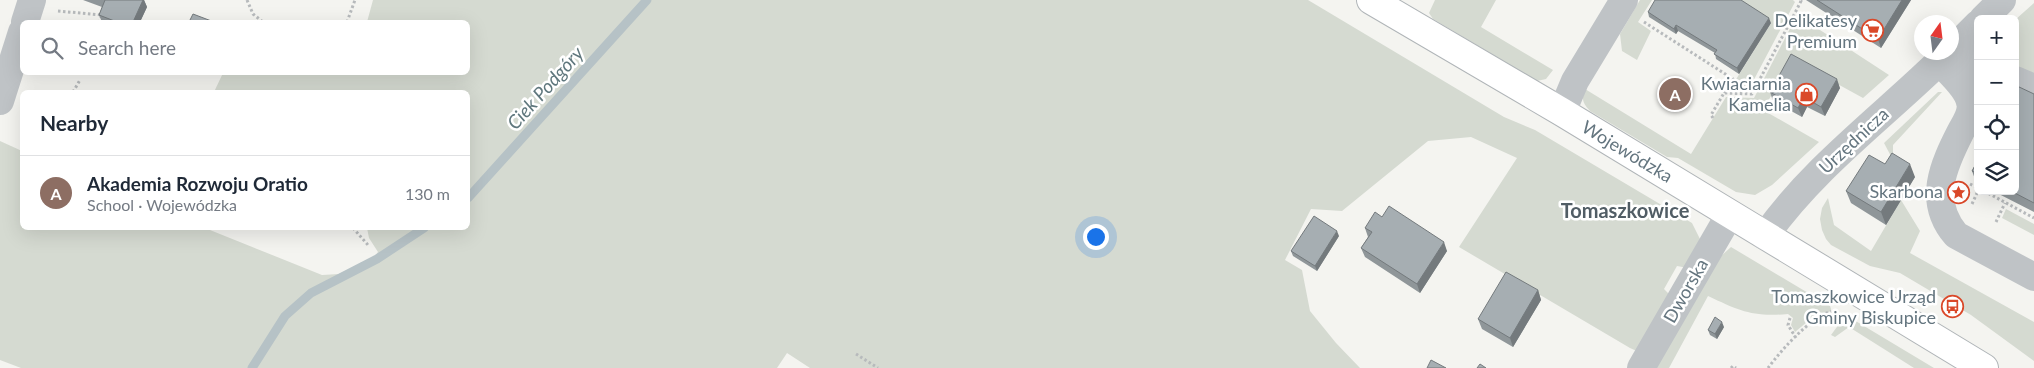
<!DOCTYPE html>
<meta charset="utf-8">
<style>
body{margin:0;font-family:Lato,sans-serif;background:#f6f6f7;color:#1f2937}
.controls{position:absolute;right:15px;top:15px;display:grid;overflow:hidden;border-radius:8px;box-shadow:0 5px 20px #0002}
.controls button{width:45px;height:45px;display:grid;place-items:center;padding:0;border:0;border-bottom:1px solid #e0e1e3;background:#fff;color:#1f2937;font:25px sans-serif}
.compass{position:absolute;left:1914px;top:15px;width:45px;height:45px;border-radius:50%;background:#fff;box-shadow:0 5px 20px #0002;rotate:14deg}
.you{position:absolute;left:1095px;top:236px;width:18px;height:18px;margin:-12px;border:4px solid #fff;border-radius:50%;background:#1a73e8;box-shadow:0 0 0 8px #1a73e833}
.badge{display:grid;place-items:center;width:32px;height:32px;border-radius:50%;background:#0b8043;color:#fff;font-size:16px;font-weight:700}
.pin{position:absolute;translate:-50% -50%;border:2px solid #fff;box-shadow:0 1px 5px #0006}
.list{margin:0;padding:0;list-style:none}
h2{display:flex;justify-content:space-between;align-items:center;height:65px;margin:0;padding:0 20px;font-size:21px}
h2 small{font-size:16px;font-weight:400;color:#747a83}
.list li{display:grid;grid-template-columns:32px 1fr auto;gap:15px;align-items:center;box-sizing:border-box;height:75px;padding:0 20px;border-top:1px solid #e0e1e3}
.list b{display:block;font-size:19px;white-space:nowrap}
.list p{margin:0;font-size:16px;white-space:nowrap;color:#747a83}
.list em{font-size:16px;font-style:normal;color:#747a83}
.icon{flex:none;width:28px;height:28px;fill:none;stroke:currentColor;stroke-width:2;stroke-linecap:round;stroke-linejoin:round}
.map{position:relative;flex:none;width:2034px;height:368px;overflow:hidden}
.search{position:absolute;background:#fff;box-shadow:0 5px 20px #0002;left:20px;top:20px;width:450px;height:55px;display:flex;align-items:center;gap:12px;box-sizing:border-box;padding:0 18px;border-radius:8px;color:#747a83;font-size:19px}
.panel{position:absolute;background:#fff;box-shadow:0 5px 20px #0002;left:20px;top:90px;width:450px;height:140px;border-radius:8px}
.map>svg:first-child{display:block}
.green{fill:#d5dad1}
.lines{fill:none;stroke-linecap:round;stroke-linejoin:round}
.stream{stroke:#b6c2c6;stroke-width:9}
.major-casing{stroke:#b0b5b8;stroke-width:30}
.path{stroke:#b7babc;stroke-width:3;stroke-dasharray:2.5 2.5;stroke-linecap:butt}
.minor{stroke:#bfc3c6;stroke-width:28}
.major{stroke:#fff;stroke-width:28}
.wall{fill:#8f9699}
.shaded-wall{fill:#747a7d}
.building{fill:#a6aeb2;stroke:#747a7d}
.labels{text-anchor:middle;stroke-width:5;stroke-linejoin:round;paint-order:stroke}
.poi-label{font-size:18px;fill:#64757f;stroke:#fff;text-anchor:end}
.street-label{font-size:18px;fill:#64757f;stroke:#fff}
.water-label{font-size:19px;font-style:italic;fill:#5f777d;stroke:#fff}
.quarter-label{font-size:20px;font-weight:bold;fill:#515d65;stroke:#fff}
</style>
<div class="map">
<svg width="2034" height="368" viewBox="0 0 2034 368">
<rect width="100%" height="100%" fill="#f4f4f0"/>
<path class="green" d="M373 0H1308L1504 117 1535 130 1692 223 1701 241 1688 268 1677 266 1664 289 1671 296 1639 352 1630 348 1459 247 1517 158 1471 137 1428 141 1342 211 1311 209 1285 260 1302 270 1310 311 1336 343 1360 368H810L787 353 777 368H21L0 360V141L22 151V228H205L322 275 339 274 374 257 378 252 369 238 367 228H468V92H214L223 73 468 72V22H367Z
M1435 0H1496L1481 27 1553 70 1546 79 1537 81 1433 19 1429 13Z
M1640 0H1652L1638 22 1651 31 1637 60 1622 51 1620 34Z
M1734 0H1793L1795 2 1749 89H1730L1771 23Z
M2034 3V80L2015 72V20Z
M1797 15 1889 75 1863 98 1792 59 1763 110 1819 142 1772 185 1755 195 1736 192 1678 158 1667 157 1590 111C1583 103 1581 100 1585 89L1691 154 1726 97 1754 98Z
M1938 92H1942L1893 145V160L1884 143Z
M1828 198 1834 225 1871 251 1901 200 1920 231 1910 253 2034 322V361L1971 315 1900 273 1870 266 1831 245 1826 239 1822 230 1820 219 1822 208Z
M2006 209 2034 224V235L2002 218Z
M1731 247 1830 306 1831 309 1827 316 1818 323 1819 312 1795 332 1791 325 1793 318 1788 314C1752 317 1740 311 1708 296L1669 368H1655L1720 257Z
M1845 316 1849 317 1934 368H1914L1849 327 1835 337 1831 335Z"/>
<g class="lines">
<path class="stream" d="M468 198 647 0
M252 368 285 316 311 293 377 259 424 228"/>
<defs>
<path id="major" d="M1371 0 1562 112 1984 368"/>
</defs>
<use href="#major" class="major-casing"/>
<path class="path" d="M247 0 253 14 263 22
M58 11 102 15 99 22
M347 22 355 0
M1644 22 1733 79 1724 93
M73 92 80 80
M1713 118 1711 115 1724 93 1752 94 1797 9 1801 1 1799 0
M1970 184 1978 188
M1984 191 2034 218
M1972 204 1978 191
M1996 222 2005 203
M353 228 368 245
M1790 318 1788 325 1796 338
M856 354 878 368
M1731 368 1733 366 1736 368
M1768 368C1783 348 1808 320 1831 311"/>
<path class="minor" d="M1983 19 2002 0
M25 22 32 0
M1958 44 1968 62 1978 66
M1952 50 1978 24
M1940 62C1949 73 1967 87 1970 102 1973 112 1966 122 1961 131 1943 166 1927 201 1956 235L2034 277
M2015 80 2034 88
M0 101 22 32
M1562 112 1575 81 1624 0
M1765 236C1815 165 1888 113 1949 52
M1641 368 1730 214"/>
<use href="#major" class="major"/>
</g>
<path class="wall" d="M83 0H144L147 7 140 22H102L99 15 102 7Z
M1806 0H1911L1881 48Z
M1648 12 1771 23 1739 74 1716 59 1715 53 1678 31 1676 34 1649 17Z
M1840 88 1825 116 1807 107 1802 117 1773 101 1770 92Z
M2034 94V212L1993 191H2015Z
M1978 160V183L1976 182 1972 171Z
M1885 164 1915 177 1886 225 1851 203 1846 191Z
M1382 217 1447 251 1420 293 1365 257 1361 248 1368 237 1365 228Z
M1339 236 1317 271 1293 256 1291 251Z
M1538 290 1541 300 1513 347 1482 329 1478 319Z
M1724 327 1717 339 1710 335 1708 330Z"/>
<path class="shaded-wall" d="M143 0H144L147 7 140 22H133Z
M1902 0H1911L1881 48 1878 39Z
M1769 18 1771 23 1739 74 1737 68Z
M1676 25 1678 31 1676 34 1674 29Z
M1837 79 1840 88 1825 116 1821 107Z
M1804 97 1807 107 1802 117 1798 108Z
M1910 164 1915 177 1886 225 1881 212Z
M1337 231 1339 236 1317 271 1315 266Z
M1444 242 1447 251 1420 293 1417 284Z
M1538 290 1541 300 1513 347 1510 338Z
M1722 322 1724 327 1717 339 1715 334Z"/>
<path class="building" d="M105 0H143L133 22H117L99 15Z
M1655 0H1741L1769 18 1737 68 1714 54 1717 50 1676 25 1674 29 1648 12Z
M1817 0H1902L1878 39Z
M193 14 214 22H189Z
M1791 54 1837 79 1821 107 1804 97 1798 108 1770 92Z
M2017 86 2034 94V203L2011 191H2015V90Z
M1892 153 1910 164 1881 212 1846 191 1869 155 1885 164Z
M1978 160V174L1972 171Z
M1389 206 1444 242 1417 284 1361 248 1372 232 1365 228 1375 212 1382 217Z
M1314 216 1337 231 1315 266 1291 251Z
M1506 272 1538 290 1510 338 1478 319Z
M1715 317 1722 322 1715 334 1708 330Z
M1431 360 1446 368H1427Z
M1480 364 1486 368H1477Z"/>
<defs>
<symbol id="supermarket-ring" viewBox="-11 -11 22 22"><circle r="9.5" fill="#fff" stroke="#da4829" stroke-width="1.5"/><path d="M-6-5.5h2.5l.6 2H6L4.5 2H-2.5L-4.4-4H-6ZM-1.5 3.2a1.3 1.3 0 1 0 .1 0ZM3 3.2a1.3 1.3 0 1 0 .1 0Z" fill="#da4829"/></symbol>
<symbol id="shop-ring" viewBox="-11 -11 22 22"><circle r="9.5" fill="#fff" stroke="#da4829" stroke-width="1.5"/><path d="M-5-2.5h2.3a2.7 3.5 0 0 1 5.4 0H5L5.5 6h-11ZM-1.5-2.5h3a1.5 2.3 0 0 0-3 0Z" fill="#da4829"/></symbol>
<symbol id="sight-ring" viewBox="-11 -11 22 22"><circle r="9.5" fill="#fff" stroke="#da4829" stroke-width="1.5"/><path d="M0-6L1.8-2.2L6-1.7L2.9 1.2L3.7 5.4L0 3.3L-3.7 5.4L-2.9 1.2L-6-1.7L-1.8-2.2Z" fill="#da4829"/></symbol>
<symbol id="bus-ring" viewBox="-11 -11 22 22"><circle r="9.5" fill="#fff" stroke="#da4829" stroke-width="1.5"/><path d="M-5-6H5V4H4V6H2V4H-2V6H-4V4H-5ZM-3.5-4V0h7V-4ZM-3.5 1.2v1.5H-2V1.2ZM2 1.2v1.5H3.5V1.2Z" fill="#da4829"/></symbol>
</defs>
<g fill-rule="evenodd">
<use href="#supermarket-ring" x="1860" y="18" width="25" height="25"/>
<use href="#shop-ring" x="1794" y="82" width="25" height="25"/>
<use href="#sight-ring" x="1946" y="180" width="25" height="25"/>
<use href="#bus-ring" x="1940" y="294" width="25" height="25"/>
</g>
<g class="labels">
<g class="poi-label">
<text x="1857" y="27">Delikatesy<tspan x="1857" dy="21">Premium</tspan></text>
<text x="1791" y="90">Kwiaciarnia<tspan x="1791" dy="21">Kamelia</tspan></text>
<text x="1943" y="198">Skarbona</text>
<text x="1936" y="303">Tomaszkowice Urząd<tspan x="1936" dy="21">Gminy Biskupice</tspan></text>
</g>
<g class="street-label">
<text transform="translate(1854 141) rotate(-43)" y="6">Urzędnicza</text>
<text transform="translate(1627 152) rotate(31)" y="6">Wojewódzka</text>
<text transform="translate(1686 291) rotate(-60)" y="6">Dworska</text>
</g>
<g class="water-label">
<text transform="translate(545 88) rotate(-48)" y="7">Ciek Podgóry</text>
</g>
<g class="quarter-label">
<text x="1625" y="218">Tomaszkowice</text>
</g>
</g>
</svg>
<div class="controls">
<button>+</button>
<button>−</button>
<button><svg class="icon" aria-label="locate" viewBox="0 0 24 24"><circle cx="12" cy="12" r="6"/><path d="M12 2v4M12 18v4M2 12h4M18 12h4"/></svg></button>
<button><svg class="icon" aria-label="layers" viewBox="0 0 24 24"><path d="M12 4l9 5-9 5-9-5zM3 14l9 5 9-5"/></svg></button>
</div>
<svg class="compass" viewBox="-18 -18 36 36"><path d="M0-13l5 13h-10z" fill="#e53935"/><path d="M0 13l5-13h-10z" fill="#747a83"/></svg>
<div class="you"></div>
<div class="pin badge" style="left:1675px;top:94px;background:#8d6e63">A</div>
<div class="search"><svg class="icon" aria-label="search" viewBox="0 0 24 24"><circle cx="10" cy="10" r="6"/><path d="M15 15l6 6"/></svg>Search here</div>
<section class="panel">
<h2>Nearby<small></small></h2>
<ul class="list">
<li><span class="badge" style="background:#8d6e63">A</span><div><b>Akademia Rozwoju Oratio</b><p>School · Wojewódzka</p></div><em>130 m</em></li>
</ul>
</section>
</div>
